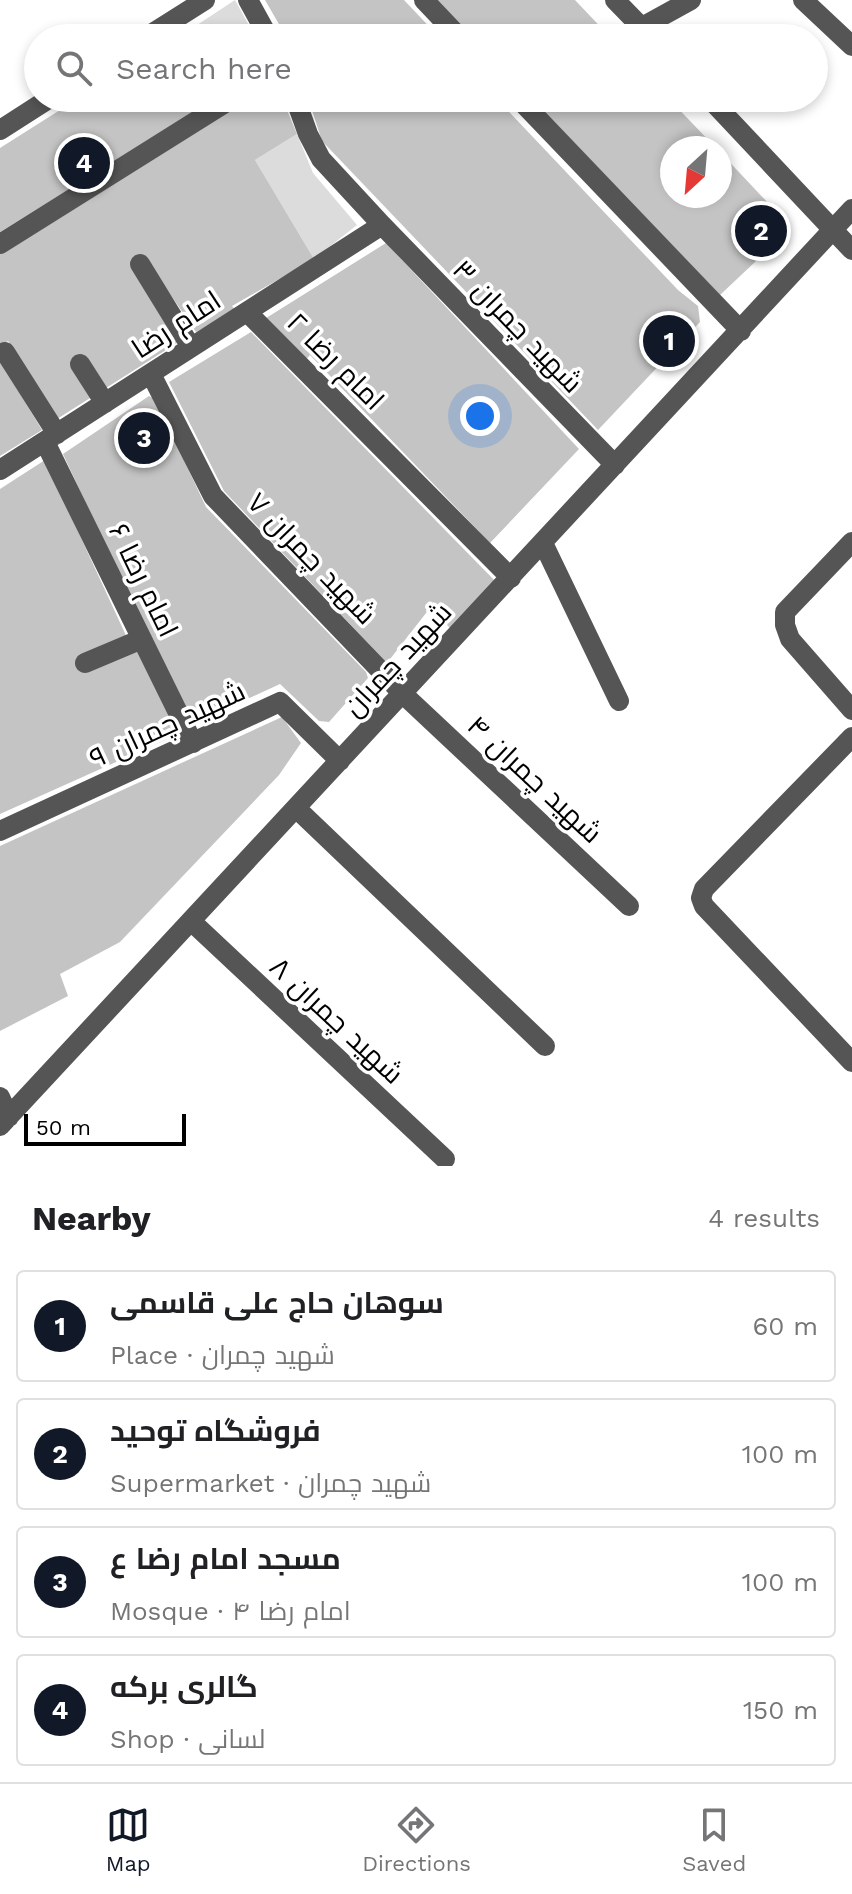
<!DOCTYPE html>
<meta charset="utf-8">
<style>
body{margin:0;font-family:"Work Sans",Cairo,sans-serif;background:#f6f6f6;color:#202124}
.compass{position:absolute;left:660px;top:136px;width:72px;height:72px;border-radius:50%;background:#fff;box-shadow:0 4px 12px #0003;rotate:206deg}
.scale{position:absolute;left:24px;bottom:20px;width:162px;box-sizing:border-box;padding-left:8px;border:4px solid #000;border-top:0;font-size:22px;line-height:28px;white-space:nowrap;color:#000;-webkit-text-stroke:6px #fff;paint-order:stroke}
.you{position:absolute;left:480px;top:416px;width:28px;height:28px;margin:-20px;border:6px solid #fff;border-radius:50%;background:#1a73e8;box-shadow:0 0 0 12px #1a73e833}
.badge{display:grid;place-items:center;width:52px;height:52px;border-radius:50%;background:#111827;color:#fff;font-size:26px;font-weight:700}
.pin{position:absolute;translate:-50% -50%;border:4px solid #fff;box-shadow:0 2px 8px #0006}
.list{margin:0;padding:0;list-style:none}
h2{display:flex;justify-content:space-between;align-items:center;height:104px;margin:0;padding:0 32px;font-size:34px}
h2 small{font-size:26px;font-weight:400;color:#757577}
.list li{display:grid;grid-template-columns:52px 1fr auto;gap:24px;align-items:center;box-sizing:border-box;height:112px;margin:0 16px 16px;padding:0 16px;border:2px solid #e0e0e0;border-radius:8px}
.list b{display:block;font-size:30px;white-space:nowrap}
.list p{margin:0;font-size:26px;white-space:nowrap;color:#757577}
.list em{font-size:26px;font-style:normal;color:#757577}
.icon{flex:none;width:44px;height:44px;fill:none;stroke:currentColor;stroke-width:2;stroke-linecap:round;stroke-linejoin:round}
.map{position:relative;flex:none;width:852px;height:1166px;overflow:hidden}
.search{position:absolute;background:#fff;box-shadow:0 4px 12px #0003;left:24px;right:24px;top:24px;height:88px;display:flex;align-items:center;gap:20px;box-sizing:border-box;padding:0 28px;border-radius:44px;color:#757577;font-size:30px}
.sheet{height:616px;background:#fff}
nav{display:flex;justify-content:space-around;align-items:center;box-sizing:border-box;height:112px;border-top:2px solid #e0e0e0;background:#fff;font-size:22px;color:#757577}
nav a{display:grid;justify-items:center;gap:4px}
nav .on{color:#111827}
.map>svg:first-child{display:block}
.green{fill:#dcdcdc}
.building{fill:#c4c4c4}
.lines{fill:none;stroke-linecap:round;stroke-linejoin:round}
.minor{stroke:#555;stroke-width:20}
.labels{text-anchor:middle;stroke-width:7;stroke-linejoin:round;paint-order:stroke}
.street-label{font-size:28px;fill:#000;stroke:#fff}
</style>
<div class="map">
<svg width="852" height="1166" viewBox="0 0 852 1166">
<rect width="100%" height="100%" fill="#fff"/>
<path class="green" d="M235 0 256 38H205L197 25Z
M297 134 313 173 357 225 314 259 255 160Z"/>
<path class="building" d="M265 0H404L440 38H287Z
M437 0H575L611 38H473Z
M197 25 205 38H175Z
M79 98H216L0 232V148Z
M244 98H282L297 134 255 160 314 259 232 306 236 311 196 332 144 256 130 265 177 343 57 419 8 341 0 346V252Z
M308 98H496L678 290 698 306 700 322 598 430 322 141Z
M531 98H668L716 148H672V196H720V152L787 223 755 262 720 295Z
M386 243 579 449 490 543 310 355 304 362 263 320Z
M251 332 500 586 455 633 430 608 387 663 224 491 169 382Z
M0 361 42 430 0 456Z
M149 396 155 399 206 507 366 672 368 678 329 722 319 721 280 684 189 726 63 454Z
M45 460 129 642 138 644 183 732 0 814V489Z
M282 717 301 743 279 775 120 942 60 974 68 996 0 1031V846Z"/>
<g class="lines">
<path class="minor" d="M248 0 269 38
M424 0 460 38
M615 0 652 38
M803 0 852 46
M642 27 691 0
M145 38 205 0
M295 98 308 134 321 159 382 225 615 465
M518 98 741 331
M709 98 852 250
M0 130 50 98
M0 244 233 98
M140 264 191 347
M247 312 511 578
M5 352 57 434
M80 364 105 403
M151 374 213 496 403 694 629 906
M45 442 193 743
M0 470 382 225
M852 542 785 612V625L790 639 852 710
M543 543 619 701
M85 663 142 639
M852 737 704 889 701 898 704 906 852 1062
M296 808 545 1046
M0 831 280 702 340 761
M191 921 445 1159
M0 1097 9 1117
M0 1126 852 209"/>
</g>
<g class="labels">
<g class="street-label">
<text transform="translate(176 324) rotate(-33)" y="10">امام رضا</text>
<text transform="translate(518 326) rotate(46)" y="10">شهید چمران ۳</text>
<text transform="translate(336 361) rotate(45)" y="10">امام رضا ۲</text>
<text transform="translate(312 558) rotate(46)" y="10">شهید چمران ۷</text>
<text transform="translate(144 580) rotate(64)" y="10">امام رضا ۶</text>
<text transform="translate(397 659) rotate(-47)" y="10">شهید چمران</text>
<text transform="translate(167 724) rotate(-25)" y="10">شهید چمران ۹</text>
<text transform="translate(535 779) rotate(43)" y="10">شهید چمران ۴</text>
<text transform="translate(337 1020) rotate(43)" y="10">شهید چمران ۸</text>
</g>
</g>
</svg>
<svg class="compass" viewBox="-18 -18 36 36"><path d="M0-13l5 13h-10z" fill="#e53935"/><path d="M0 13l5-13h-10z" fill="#757577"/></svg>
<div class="scale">50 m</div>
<div class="you"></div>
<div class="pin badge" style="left:669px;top:341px">1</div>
<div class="pin badge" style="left:761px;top:231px">2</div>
<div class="pin badge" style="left:144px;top:438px">3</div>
<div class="pin badge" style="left:84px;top:163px">4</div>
<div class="search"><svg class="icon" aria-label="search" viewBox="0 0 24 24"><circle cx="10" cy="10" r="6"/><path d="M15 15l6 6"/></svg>Search here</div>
</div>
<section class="sheet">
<h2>Nearby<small>4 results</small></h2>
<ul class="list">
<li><span class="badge">1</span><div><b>سوهان حاج علی قاسمی</b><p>Place · شهید چمران</p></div><em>60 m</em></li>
<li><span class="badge">2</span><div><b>فروشگاه توحید</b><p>Supermarket · شهید چمران</p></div><em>100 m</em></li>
<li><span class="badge">3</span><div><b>مسجد امام رضا ع</b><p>Mosque · امام رضا ۴</p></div><em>100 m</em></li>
<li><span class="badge">4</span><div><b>گالری برکه</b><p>Shop · لسانی</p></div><em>150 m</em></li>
</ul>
</section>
<nav>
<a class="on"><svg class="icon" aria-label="map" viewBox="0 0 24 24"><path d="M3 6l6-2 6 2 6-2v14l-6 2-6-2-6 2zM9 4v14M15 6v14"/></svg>Map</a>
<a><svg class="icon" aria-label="directions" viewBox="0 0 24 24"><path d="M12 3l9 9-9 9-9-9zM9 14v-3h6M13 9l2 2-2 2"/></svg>Directions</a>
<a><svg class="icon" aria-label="saved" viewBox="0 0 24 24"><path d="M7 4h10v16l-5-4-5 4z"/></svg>Saved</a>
</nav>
